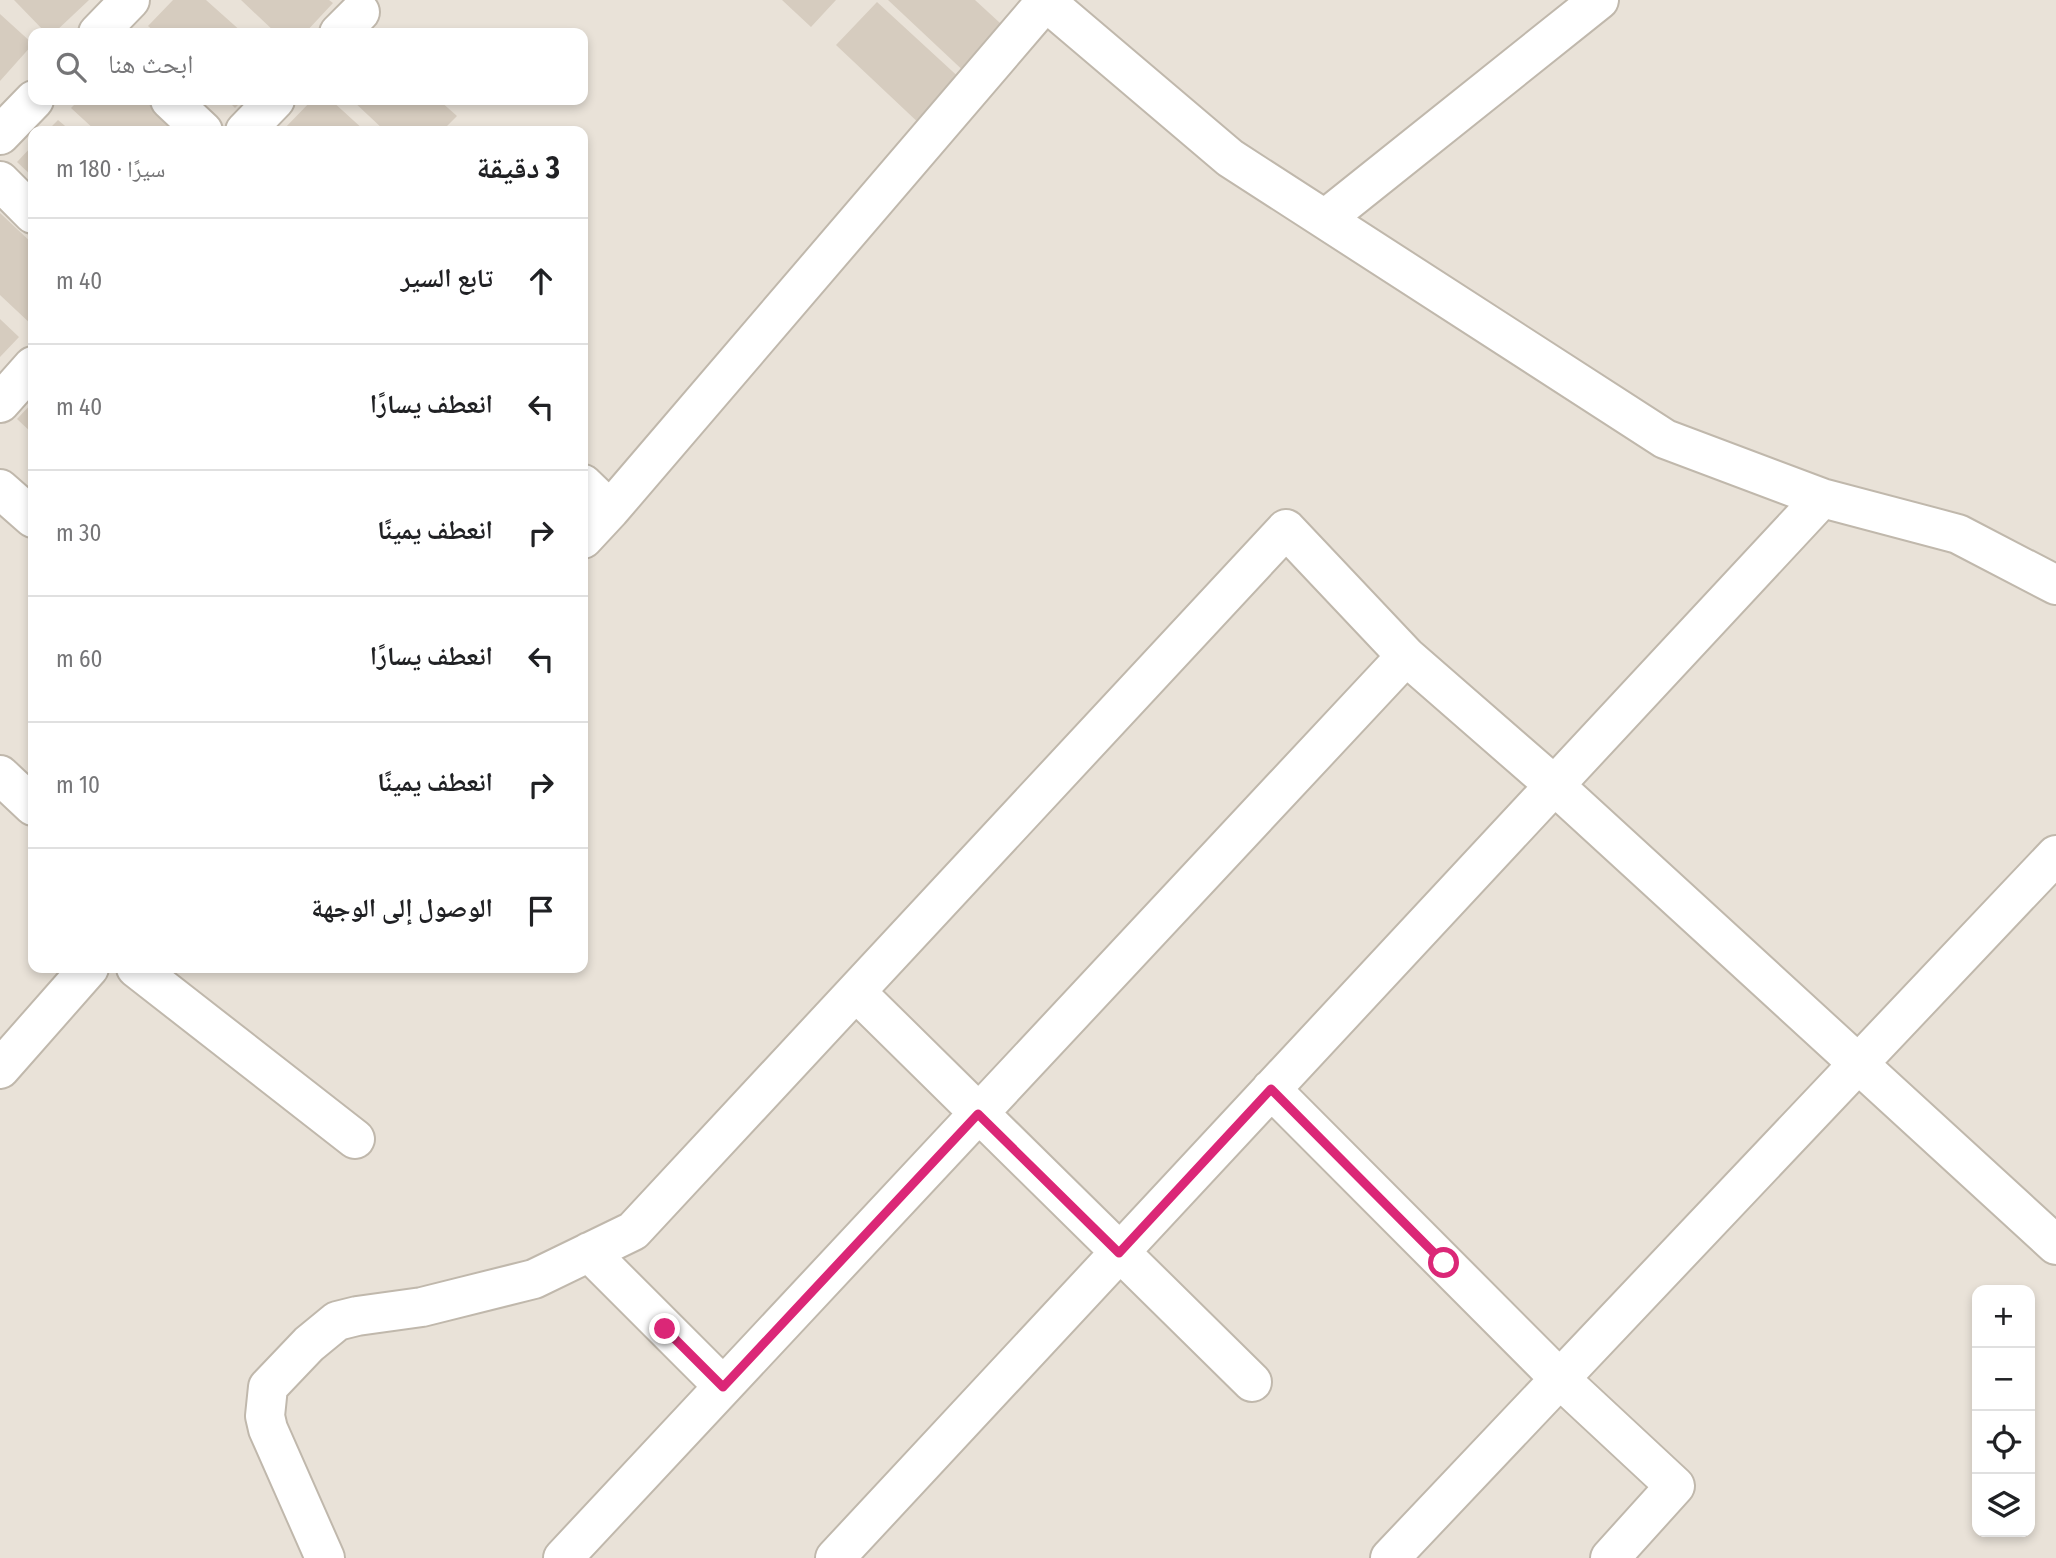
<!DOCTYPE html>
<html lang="ar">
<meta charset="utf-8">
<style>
body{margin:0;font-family:"Fira Sans Condensed","Noto Naskh Arabic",sans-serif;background:#f6f6f6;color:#202124;direction:rtl}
.controls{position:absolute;right:21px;bottom:21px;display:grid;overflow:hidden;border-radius:14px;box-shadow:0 4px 10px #0003}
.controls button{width:63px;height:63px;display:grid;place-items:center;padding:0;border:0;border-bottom:2px solid #e0e0e0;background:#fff;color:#202124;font:35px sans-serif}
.stop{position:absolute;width:21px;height:21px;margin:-16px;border:5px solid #db2777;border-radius:50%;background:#fff}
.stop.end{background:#db2777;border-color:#fff;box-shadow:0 2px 7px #0008}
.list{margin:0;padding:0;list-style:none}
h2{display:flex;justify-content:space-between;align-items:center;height:91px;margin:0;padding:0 28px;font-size:30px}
h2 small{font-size:23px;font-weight:400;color:#757577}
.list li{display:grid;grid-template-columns:46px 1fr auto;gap:21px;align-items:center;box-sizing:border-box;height:126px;padding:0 28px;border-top:2px solid #e0e0e0}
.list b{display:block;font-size:26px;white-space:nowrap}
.list em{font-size:23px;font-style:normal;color:#757577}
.icon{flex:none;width:38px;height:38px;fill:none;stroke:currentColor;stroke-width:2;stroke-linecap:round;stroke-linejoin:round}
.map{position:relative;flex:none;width:2056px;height:1558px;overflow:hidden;direction:ltr}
.search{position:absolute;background:#fff;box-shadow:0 4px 10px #0003;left:28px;top:28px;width:560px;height:77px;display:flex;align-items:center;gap:18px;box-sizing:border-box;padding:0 24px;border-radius:14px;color:#757577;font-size:26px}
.panel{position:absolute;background:#fff;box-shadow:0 4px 10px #0003;left:28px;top:126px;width:560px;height:847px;border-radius:14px;direction:rtl}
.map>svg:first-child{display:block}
.residential{fill:#e9e2d8;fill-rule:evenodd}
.building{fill:#d6ccbf}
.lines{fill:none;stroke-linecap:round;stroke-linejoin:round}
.minor-casing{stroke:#c0b8ac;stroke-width:42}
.minor{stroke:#fff;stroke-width:38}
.route{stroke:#db2777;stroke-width:9}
</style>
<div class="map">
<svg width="2056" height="1558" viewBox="0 0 2056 1558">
<rect width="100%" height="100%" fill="#f5f1ea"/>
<path class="residential" d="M0 0H2056V1558H0ZM33 33H583V100H33ZM33 131H583V968H33ZM1977 1290H2030V1532H1977Z"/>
<path class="building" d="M14 0H89L54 33H46Z
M173 0H206L243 33H156L148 26Z
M241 0H329L333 3 305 33H276Z
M782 0H836L811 27Z
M888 0H975L1012 34 970 77Z
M877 2 964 82 923 127 836 45Z
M0 14 33 44 0 81Z
M79 100H149L183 131H96L71 108Z
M227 100H243L235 108Z
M312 100H331L365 131H282Z
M352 100H439L457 116 442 131H385Z
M58 120 71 131H47Z
M33 145V177L17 162Z
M0 213 33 244V326L0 295Z
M0 319 19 337 0 357Z
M33 402V434L17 419Z"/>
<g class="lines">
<defs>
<path id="minor" d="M1044 0 1230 158 1665 439 1822 498 1958 534 2056 585
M98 33 130 0
M339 33 360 12
M170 100 203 131
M245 131 275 100
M0 135 34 100
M0 181 33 214
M1325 219 1599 0
M0 403 33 366
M583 484 610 510
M0 489 33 518
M583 539 610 510 1046 1
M0 775 33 806
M136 968 355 1139
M856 992 1252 1382
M0 1069 89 968
M1271 1089 1560 1379 1675 1486 1610 1558
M589 1252 723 1386
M325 1558 268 1429 265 1416 268 1387 309 1344 337 1321 357 1316 422 1307 534 1279 633 1231 1286 529 1406 656 1554 785 2056 1245
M563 1558 1406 656
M835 1558 1822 498
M1390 1558 2056 855"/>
</defs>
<use href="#minor" class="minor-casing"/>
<use href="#minor" class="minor"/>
</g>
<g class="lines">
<path class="route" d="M665 1329 723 1387 978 1114 1119 1253 1271 1089 1444 1263"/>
</g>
</svg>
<div class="controls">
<button>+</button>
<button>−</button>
<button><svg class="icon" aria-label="locate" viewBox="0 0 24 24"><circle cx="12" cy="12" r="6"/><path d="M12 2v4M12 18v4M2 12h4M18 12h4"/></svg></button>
<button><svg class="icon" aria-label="layers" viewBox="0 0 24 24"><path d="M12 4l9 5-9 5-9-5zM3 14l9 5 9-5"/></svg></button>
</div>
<div class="stop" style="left:1444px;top:1263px"></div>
<div class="stop end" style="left:665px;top:1329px"></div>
<div class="search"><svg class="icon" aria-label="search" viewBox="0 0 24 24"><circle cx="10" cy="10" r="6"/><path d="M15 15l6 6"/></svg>ابحث هنا</div>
<section class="panel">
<h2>3 دقيقة<small>سيرًا · 180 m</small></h2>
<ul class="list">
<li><svg class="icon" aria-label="ahead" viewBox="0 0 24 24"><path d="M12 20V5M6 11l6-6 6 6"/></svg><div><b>تابع السير</b></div><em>40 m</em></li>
<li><svg class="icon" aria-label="left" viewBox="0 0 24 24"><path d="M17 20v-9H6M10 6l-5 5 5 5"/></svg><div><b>انعطف يسارًا</b></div><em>40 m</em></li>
<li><svg class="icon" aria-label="right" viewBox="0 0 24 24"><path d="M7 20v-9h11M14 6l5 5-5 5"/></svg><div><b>انعطف يمينًا</b></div><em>30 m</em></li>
<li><svg class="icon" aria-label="left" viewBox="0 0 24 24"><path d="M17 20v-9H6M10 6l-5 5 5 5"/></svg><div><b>انعطف يسارًا</b></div><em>60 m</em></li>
<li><svg class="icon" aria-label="right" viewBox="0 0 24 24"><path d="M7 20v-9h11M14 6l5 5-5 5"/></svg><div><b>انعطف يمينًا</b></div><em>10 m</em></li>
<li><svg class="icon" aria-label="arrive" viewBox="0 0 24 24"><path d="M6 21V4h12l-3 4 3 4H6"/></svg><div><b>الوصول إلى الوجهة</b></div></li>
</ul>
</section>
</div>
